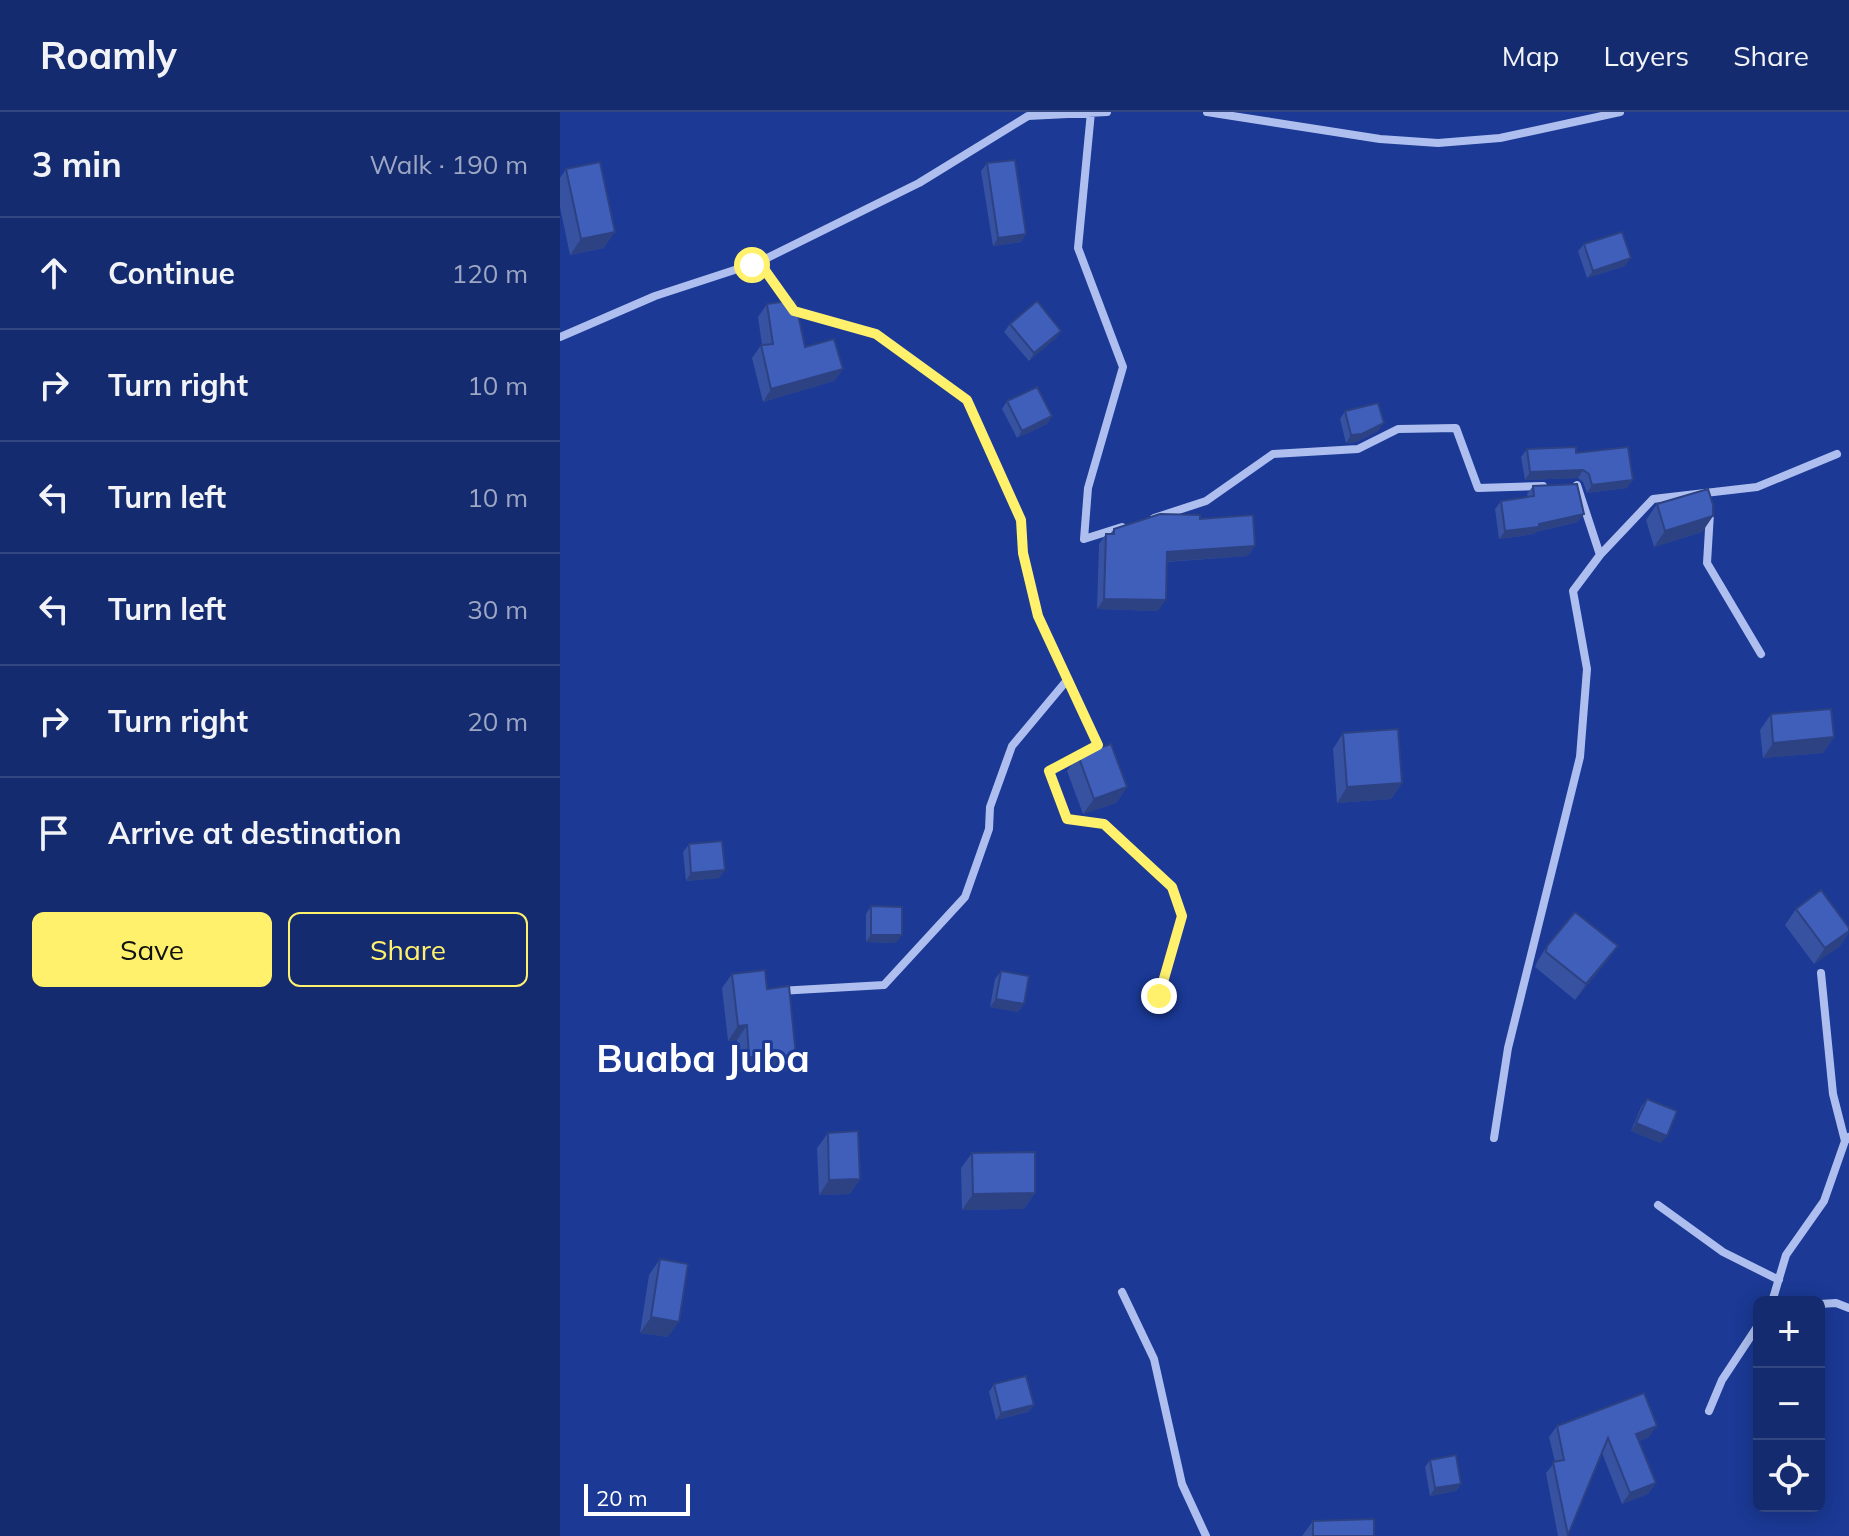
<!DOCTYPE html>
<meta charset="utf-8">
<style>
body{margin:0;font-family:Mulish,sans-serif;background:#213778;color:#f1f3f6}
.controls{position:absolute;right:24px;bottom:24px;display:grid;overflow:hidden;border-radius:12px;box-shadow:0 4px 20px #0003}
.controls button{width:72px;height:72px;display:grid;place-items:center;padding:0;border:0;border-bottom:2px solid #334783;background:#142b70;color:#f1f3f6;font:40px sans-serif}
.scale{position:absolute;left:24px;bottom:20px;width:106px;box-sizing:border-box;padding-left:8px;border:4px solid #fff;border-top:0;font-size:22px;line-height:28px;white-space:nowrap;color:#fff;-webkit-text-stroke:6px #1b3995;paint-order:stroke}
.stop{position:absolute;width:24px;height:24px;margin:-18px;border:6px solid #fff16c;border-radius:50%;background:#fff}
.stop.end{background:#fff16c;border-color:#fff;box-shadow:0 2px 8px #0008}
.list{margin:0;padding:0;list-style:none}
h2{display:flex;justify-content:space-between;align-items:center;height:104px;margin:0;padding:0 32px;font-size:34px}
h2 small{font-size:26px;font-weight:400;color:#9da7c3}
.list li{display:grid;grid-template-columns:52px 1fr auto;gap:24px;align-items:center;box-sizing:border-box;height:112px;padding:0 32px;border-top:2px solid #334783}
.list b{display:block;font-size:30px;white-space:nowrap}
.list em{font-size:26px;font-style:normal;color:#9da7c3}
.actions{display:flex;gap:16px;padding:24px 32px}
.actions a{flex:1;padding:18px 0;border:2px solid #fff16c;border-radius:12px;text-align:center;font-size:28px;color:#fff16c}
.actions .main{background:#fff16c;color:#111}
.icon{flex:none;width:44px;height:44px;fill:none;stroke:currentColor;stroke-width:2;stroke-linecap:round;stroke-linejoin:round}
.map{position:relative;flex:none;width:1289px;height:1424px;overflow:hidden}
header{display:flex;align-items:center;gap:48px;box-sizing:border-box;height:112px;padding:0 40px;background:#142b70;border-bottom:2px solid #334783}
header strong{font-size:38px}
nav{display:flex;gap:44px;margin-inline-start:auto;font-size:28px}
main{display:flex}
aside{flex:1;background:#142b70}
.map>svg:first-child{display:block}
.lines{fill:none;stroke-linecap:round;stroke-linejoin:round}
.street{stroke:#aebfef;stroke-width:8}
.wall{fill:#3752a1}
.shaded-wall{fill:#2d4283}
.building{fill:#405fbb;stroke:#2d4283;stroke-width:2}
.route{stroke:#fff16c;stroke-width:10}
.labels{text-anchor:middle;stroke-width:6;stroke-linejoin:round;paint-order:stroke}
.district-label{font-size:38px;font-weight:bold;fill:#fff;stroke:#1b3995}
</style>
<header>
<strong>Roamly</strong>
<nav><a>Map</a><a>Layers</a><a>Share</a></nav>
</header>
<main>
<aside>
<h2>3 min<small>Walk · 190 m</small></h2>
<ul class="list">
<li><svg class="icon" aria-label="ahead" viewBox="0 0 24 24"><path d="M12 20V5M6 11l6-6 6 6"/></svg><div><b>Continue</b></div><em>120 m</em></li>
<li><svg class="icon" aria-label="right" viewBox="0 0 24 24"><path d="M7 20v-9h11M14 6l5 5-5 5"/></svg><div><b>Turn right</b></div><em>10 m</em></li>
<li><svg class="icon" aria-label="left" viewBox="0 0 24 24"><path d="M17 20v-9H6M10 6l-5 5 5 5"/></svg><div><b>Turn left</b></div><em>10 m</em></li>
<li><svg class="icon" aria-label="left" viewBox="0 0 24 24"><path d="M17 20v-9H6M10 6l-5 5 5 5"/></svg><div><b>Turn left</b></div><em>30 m</em></li>
<li><svg class="icon" aria-label="right" viewBox="0 0 24 24"><path d="M7 20v-9h11M14 6l5 5-5 5"/></svg><div><b>Turn right</b></div><em>20 m</em></li>
<li><svg class="icon" aria-label="arrive" viewBox="0 0 24 24"><path d="M6 21V4h12l-3 4 3 4H6"/></svg><div><b>Arrive at destination</b></div></li>
</ul>
<div class="actions"><a class="main">Save</a><a>Share</a></div>
</aside>
<div class="map">
<svg width="1289" height="1424" viewBox="0 0 1289 1424">
<rect width="100%" height="100%" fill="#1b3995"/>
<g class="lines">
<path class="street" d="M531 0 518 136 563 255 528 376 524 427 562 415
M647 0 820 27 878 31 940 26 1060 0
M199 150 234 199 316 222 407 288 461 408 463 441 478 504 538 633 489 659 507 707 544 712 612 775 622 804 599 884
M0 225 95 184 199 150 359 71 468 4 547 0
M1017 373 1040 443 1093 387 1197 375 1277 342
M1150 401 1147 451 1201 542
M594 406 646 389 713 342 798 337 838 317 896 316 918 376 983 374
M1261 861 1273 982 1285 1029
M219 879 324 873 405 785 429 717 430 695 452 634 508 567
M934 1026 948 936 1020 645 1027 557 1013 479 1040 443
M1098 1093 1163 1140 1219 1168
M562 1180 594 1247 622 1372 646 1424
M1213 1188 1233 1190
M1212 1190 1226 1143 1264 1089 1285 1029 1289 1025
M1259 1192 1276 1191 1289 1196
M1149 1299 1162 1268 1199 1212"/>
</g>
<path class="wall" d="M427 51 466 122 461 130 433 134 421 59Z
M6 57 44 136 10 143 0 95V66Z
M1024 132 1065 154 1027 166 1018 139Z
M207 192 245 235 283 257 274 269 203 290 192 246 201 233H202L198 205Z
M450 212 501 219 496 226 469 249 444 220Z
M447 289 492 304 487 312 457 326 442 297Z
M785 299 818 319 796 330 786 331 780 307Z
M967 337 1016 341 1067 376 1027 381 1023 370 1018 366 965 368 961 345Z
M973 374 1018 410 976 420 974 422 939 427 935 397 941 389 968 385 967 382Z
M1097 392 1153 404 1142 420 1094 435 1086 408Z
M640 407 695 434 688 444 607 450 598 499 537 497 539 432 546 422H550L554 417Z
M1211 602 1274 625 1263 641 1203 646 1200 618Z
M783 621 842 671 831 687 777 691 773 637Z
M518 643 567 675 556 691 523 702 507 659Z
M129 732 165 758 159 766 126 769 123 740Z
M311 794 336 831 306 830V802Z
M1236 797 1289 816V820L1280 834 1254 852 1225 813Z
M987 834H1058L1047 849 1015 888 975 855 977 850Z
M441 859 464 892 458 900 430 895 435 867Z
M172 862 207 877 236 944 226 959 179 960 177 928 168 929 162 876Z
M1087 987 1101 1031 1071 1019 1081 995Z
M268 1021 300 1067 290 1082 259 1083 257 1036Z
M412 1041 475 1081 464 1097 402 1098 401 1056Z
M100 1147 108 1225 80 1221 89 1163Z
M434 1272 474 1293 468 1300 436 1308 429 1280Z
M997 1314 1089 1325 1079 1329 1096 1371 1088 1382 1062 1392 1042 1341 1008 1423 1007 1424H998L986 1361 995 1350 989 1325Z
M870 1348 901 1372 896 1379 870 1384 865 1355Z
M753 1409V1424H742Z"/>
<path class="shaded-wall" d="M55 120 44 136 10 143 21 127Z
M466 122 461 130 433 134 438 126Z
M1071 146 1065 154 1027 166 1033 159Z
M501 219 496 226 469 249 474 241Z
M283 257 274 269 203 290 211 277Z
M492 304 487 312 457 326 462 319Z
M824 311 818 319 796 330 786 331 791 323Z
M1023 358 1018 366 965 368 970 360Z
M1073 368 1067 376 1027 381 1032 373Z
M1024 402 1018 410 976 420 974 422 939 427 945 419Z
M1153 404 1142 420 1094 435 1105 419Z
M695 434 688 444 600 450 607 440Z
M544 487 606 488 598 499 537 497Z
M1274 625 1263 641 1203 646 1213 631Z
M842 671 831 687 777 691 787 675Z
M567 675 556 691 523 702 534 687Z
M165 758 159 766 126 769 131 761Z
M1289 819 1280 834 1254 852 1265 836Z
M311 823H342L336 831 306 830Z
M1058 834 1047 849 1015 888 1026 872Z
M436 887 464 892 458 900 430 895Z
M187 913 177 928 168 929 178 914Z
M236 944 226 959 179 960 189 945Z
M1076 1011 1107 1024 1101 1031 1071 1019Z
M300 1067 290 1082 259 1083 269 1068Z
M475 1081 464 1097 402 1098 413 1082Z
M91 1205 119 1210 108 1225 80 1221Z
M474 1293 468 1300 436 1308 441 1301Z
M1097 1314 1089 1325 1069 1333 1076 1322Z
M1096 1371 1088 1382 1062 1392 1070 1381Z
M901 1372 896 1379 870 1384 875 1376Z"/>
<path class="building" d="M455 48 466 122 438 126 427 51Z
M40 50 55 120 21 127 6 57Z
M1062 120 1071 146 1033 159 1024 132Z
M235 188 245 235 274 227 283 257 211 277 201 233 213 232 207 192Z
M477 189 501 219 474 241 450 212Z
M477 275 492 304 462 319 447 289Z
M818 291 824 311 802 322 791 323 785 299Z
M1016 335V341L1068 335 1073 368 1032 373 1029 362 1023 358 970 360 967 337Z
M1017 372 1024 402 979 412V415L945 419 941 389 974 384 973 374Z
M1148 377 1153 393V404L1105 419 1097 392Z
M600 402 640 403V407L693 403 695 434 607 440 606 488 544 487 546 422H554V417Z
M1271 597 1274 625 1213 631 1211 602Z
M838 617 842 671 787 675 783 621Z
M551 632 567 675 534 687 518 643Z
M162 729 165 758 131 761 129 732Z
M1261 778 1289 816V819L1265 836 1236 797Z
M311 794 342 795V823H311Z
M1015 800 1058 834 1026 872 986 840 987 834Z
M205 858 207 877 229 874 236 944 189 945 187 913 178 914 172 862Z
M441 859 469 864 464 892 436 887Z
M1087 987 1117 999 1107 1024 1076 1011Z
M298 1019 300 1067 269 1068 268 1021Z
M475 1040V1081L413 1082 412 1041Z
M100 1147 128 1152 119 1210 91 1205Z
M466 1264 474 1293 441 1301 434 1272Z
M1084 1281 1097 1314 1076 1322 1096 1371 1070 1381 1048 1326 1008 1423 993 1350 1004 1348 997 1314Z
M896 1343 901 1372 875 1376 870 1348Z
M814 1407V1424H753V1409Z"/>
<g class="lines">
<path class="route" d="M192 153 199 150 234 199 316 222 407 288 461 408 463 441 478 504 538 633 489 659 507 707 544 712 612 775 622 804 599 884"/>
</g>
<g class="labels">
<g class="district-label">
<text x="143" y="960">Buaba Juba</text>
</g>
</g>
</svg>
<div class="controls">
<button>+</button>
<button>−</button>
<button><svg class="icon" aria-label="locate" viewBox="0 0 24 24"><circle cx="12" cy="12" r="6"/><path d="M12 2v4M12 18v4M2 12h4M18 12h4"/></svg></button>
</div>
<div class="scale">20 m</div>
<div class="stop" style="left:192px;top:153px"></div>
<div class="stop end" style="left:599px;top:884px"></div>
</div>
</main>
